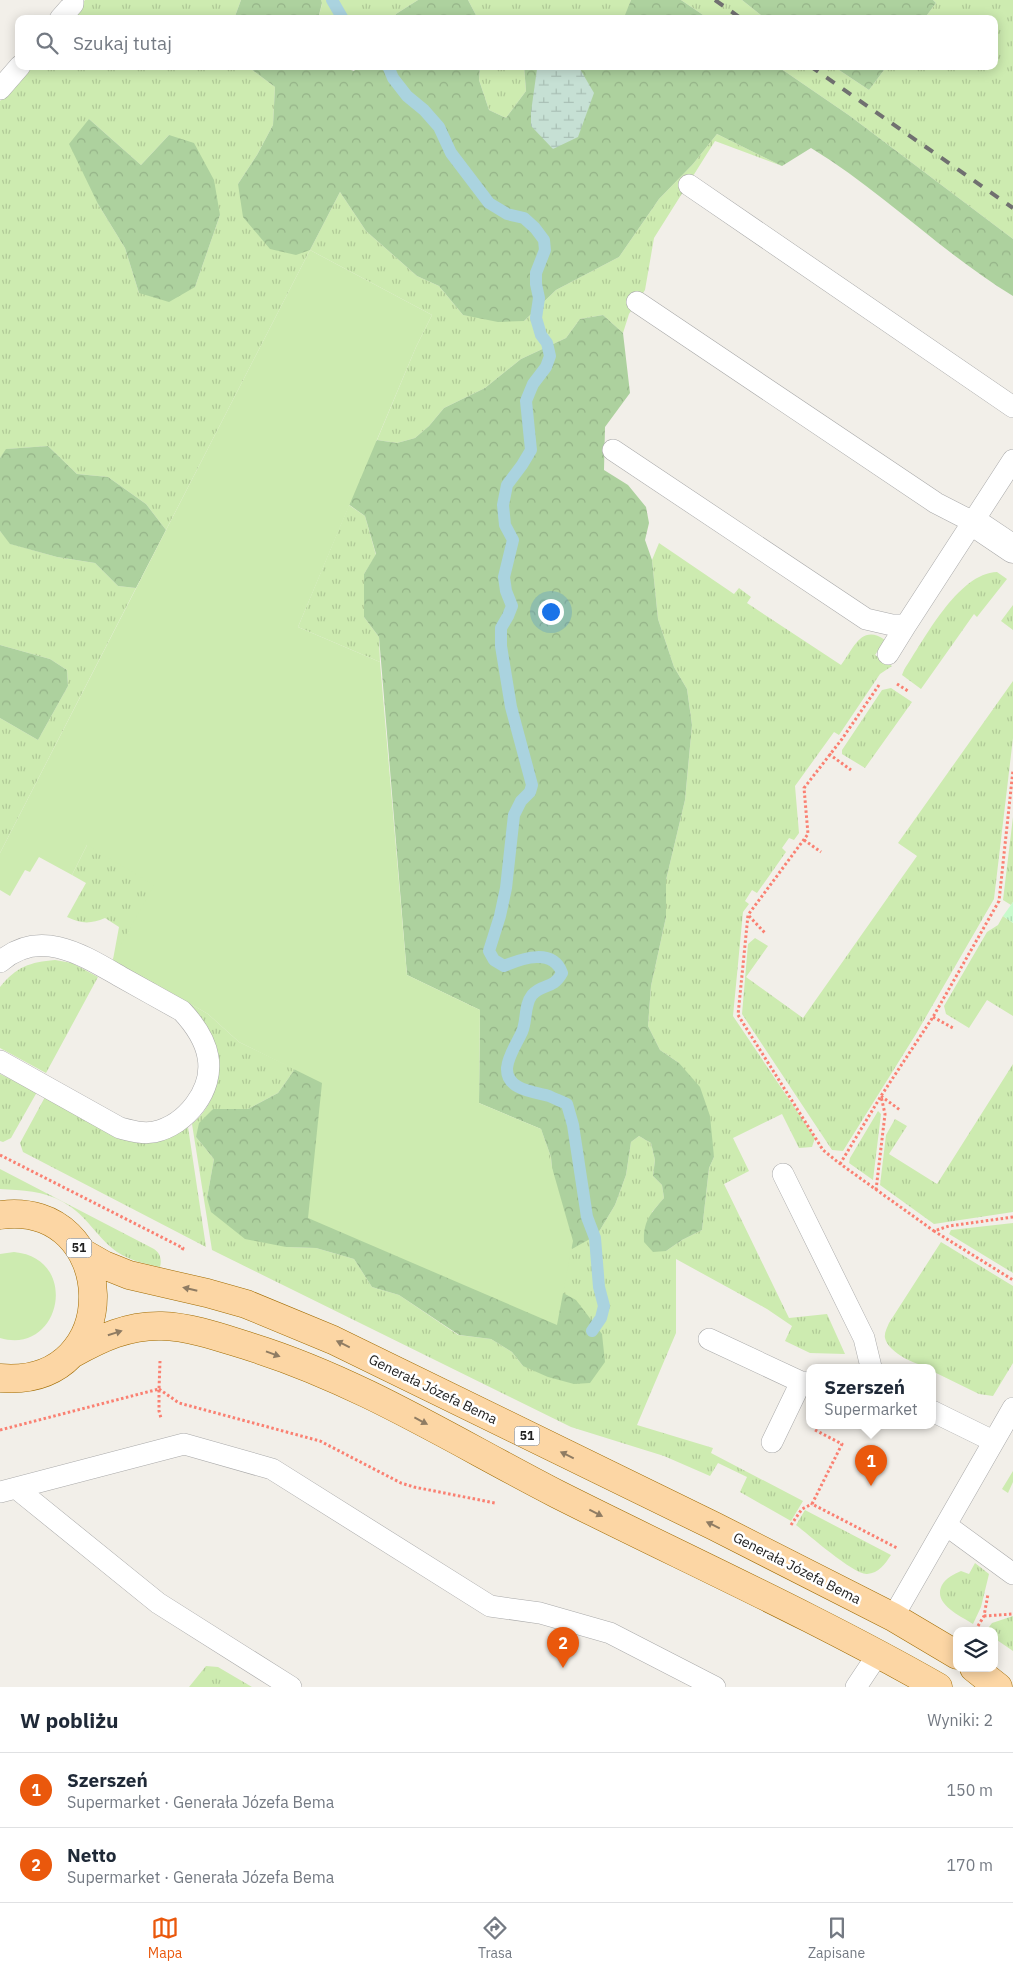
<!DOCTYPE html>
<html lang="pl">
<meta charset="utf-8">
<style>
body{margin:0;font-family:"IBM Plex Sans",sans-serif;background:#f6f6f7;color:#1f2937}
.controls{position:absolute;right:15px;bottom:15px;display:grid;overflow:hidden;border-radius:10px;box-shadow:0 2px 12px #0003}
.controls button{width:45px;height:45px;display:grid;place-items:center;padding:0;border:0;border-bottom:1px solid #e0e1e3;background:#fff;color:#1f2937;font:25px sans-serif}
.you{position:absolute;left:550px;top:611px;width:18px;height:18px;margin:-12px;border:4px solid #fff;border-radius:50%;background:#1a73e8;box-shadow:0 0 0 8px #1a73e833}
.badge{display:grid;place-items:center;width:32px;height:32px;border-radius:50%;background:#ea580c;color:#fff;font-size:16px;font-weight:700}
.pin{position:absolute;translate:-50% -41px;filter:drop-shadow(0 1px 2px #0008)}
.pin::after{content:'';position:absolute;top:26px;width:18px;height:15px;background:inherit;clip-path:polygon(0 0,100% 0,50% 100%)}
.popup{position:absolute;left:806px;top:1364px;width:130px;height:65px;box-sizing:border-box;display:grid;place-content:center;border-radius:10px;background:#fff;filter:drop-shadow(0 1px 4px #0005);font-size:16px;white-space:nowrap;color:#747a83}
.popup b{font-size:19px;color:#1f2937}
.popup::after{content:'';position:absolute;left:50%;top:100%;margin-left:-10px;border:10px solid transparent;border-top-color:#fff}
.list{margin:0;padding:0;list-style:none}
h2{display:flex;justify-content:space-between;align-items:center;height:65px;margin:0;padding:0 20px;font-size:21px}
h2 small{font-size:16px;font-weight:400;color:#747a83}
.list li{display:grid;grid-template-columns:32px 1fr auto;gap:15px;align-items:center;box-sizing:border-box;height:75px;padding:0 20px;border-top:1px solid #e0e1e3}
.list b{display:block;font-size:19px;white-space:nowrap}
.list p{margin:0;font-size:16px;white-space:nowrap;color:#747a83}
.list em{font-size:16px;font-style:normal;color:#747a83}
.icon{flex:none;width:28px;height:28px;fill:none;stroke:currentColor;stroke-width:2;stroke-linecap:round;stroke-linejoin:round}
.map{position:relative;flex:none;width:1013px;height:1687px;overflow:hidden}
.search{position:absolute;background:#fff;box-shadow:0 2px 12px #0003;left:15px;right:15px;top:15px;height:55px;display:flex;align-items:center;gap:12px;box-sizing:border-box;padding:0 18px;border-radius:10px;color:#747a83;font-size:19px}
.sheet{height:215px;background:#fff}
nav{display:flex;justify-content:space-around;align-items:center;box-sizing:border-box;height:70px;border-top:1px solid #e0e1e3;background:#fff;font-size:14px;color:#747a83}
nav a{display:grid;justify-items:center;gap:2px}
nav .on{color:#ea580c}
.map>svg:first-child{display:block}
.grass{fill:url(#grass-tufts);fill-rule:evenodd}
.forest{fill:url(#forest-crowns)}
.wetland{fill:url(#wetland-marsh)}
.park{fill:url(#park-tufts)}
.garden{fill:#cdebb0}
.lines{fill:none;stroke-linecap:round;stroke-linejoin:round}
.stream{stroke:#aad3df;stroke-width:12}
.service-casing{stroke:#a9a9a9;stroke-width:22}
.minor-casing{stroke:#a9a9a9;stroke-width:29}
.primary-casing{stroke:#a06b00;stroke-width:29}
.path{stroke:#fa8072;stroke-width:3;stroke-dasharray:2.5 2.5;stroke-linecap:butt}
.service{stroke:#fff;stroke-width:21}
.minor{stroke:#fff;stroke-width:28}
.primary{stroke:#fcd6a4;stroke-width:28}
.rail{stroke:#707070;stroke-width:4;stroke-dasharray:10 10;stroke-linecap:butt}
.oneway{fill:#8f7c63}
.labels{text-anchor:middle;stroke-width:5;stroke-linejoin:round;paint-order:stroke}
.shield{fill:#fff;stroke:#646464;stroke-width:1}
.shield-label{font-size:12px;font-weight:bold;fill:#222}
.street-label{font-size:14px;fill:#222;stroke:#fff}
</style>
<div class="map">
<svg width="1013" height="1687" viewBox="0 0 1013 1687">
<defs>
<pattern id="grass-tufts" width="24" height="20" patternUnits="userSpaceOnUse" patternTransform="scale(1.25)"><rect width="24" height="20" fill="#cdebb0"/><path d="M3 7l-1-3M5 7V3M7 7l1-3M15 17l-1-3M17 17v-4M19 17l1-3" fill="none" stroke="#b0c997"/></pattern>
<pattern id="forest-crowns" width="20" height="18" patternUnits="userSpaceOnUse" patternTransform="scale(1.25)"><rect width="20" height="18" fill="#add19e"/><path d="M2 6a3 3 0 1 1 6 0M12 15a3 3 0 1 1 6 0" fill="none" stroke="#95b388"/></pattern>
<pattern id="wetland-marsh" width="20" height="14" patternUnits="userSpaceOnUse" patternTransform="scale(1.25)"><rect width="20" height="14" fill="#c6e0d4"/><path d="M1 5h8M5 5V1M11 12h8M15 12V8" fill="none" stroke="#aac0b6"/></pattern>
<pattern id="park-tufts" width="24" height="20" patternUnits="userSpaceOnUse" patternTransform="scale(1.25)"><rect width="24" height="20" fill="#c8facc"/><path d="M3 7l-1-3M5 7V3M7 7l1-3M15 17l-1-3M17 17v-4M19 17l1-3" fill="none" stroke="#acd6af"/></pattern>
</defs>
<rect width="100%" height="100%" fill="#f2efe9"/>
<path class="grass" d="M85 0H241L234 19H70Z
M321 0H418L396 14 394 19H318L322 4Z
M468 0H631L626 15 594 19H478Z
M681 0H742L766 19H709Z
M933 0H1013V239L850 116 777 66H833L869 90 887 66H994V19H924L936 3Z
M30 66H247L275 87 273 125 257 155 238 184 310 250 340 192 366 231 417 276 439 286 463 315 524 321 556 290 619 257 659 199 693 164 717 134 782 166 715 141 654 238 645 290 629 314 623 333 603 315 580 319 566 338 521 359 485 388 444 408 429 426 415 438 397 443 377 440 416 347 432 315 310 250 166 530 146 504 108 477 77 474 48 446 7 449 0 458V101ZM89 119 141 165 169 135 220 215 195 287 139 293 125 248 98 204Z
M480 66H524L526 91 506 118 489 110 479 80Z
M349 505 365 516 376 555 364 574V617L379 637 380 662 298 627Z
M0 531 11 544 57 557 95 563 118 586 136 588 0 853V718L38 740 68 686 67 670 50 659 0 645Z
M659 543 734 594 739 588 751 597 747 603 841 665C853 650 861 623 885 640L875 655 892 666 880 674 839 735 834 732 795 786 799 833 794 840 789 838 782 848 786 852 757 893 752 890 745 901 749 904 743 912 733 1016 815 1138 812 1147 799 1148 782 1114 733 1138 749 1171 724 1184 789 1318 827 1314 845 1354 810 1353 785 1341 792 1326 767 1309 676 1259V1333L637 1425 713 1448 711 1453 803 1501 791 1521 740 1492 747 1477 718 1463 710 1476 664 1456 571 1427 212 1250 192 1124C220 1099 216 1080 216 1046L112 965 119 927 105 918C91 924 81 924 67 917L86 883 72 875 87 845 236 760 114 959 208 1014 239 1042 295 1069 278 1093 248 1109H213L196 1137 214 1159 207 1198 286 1247 316 1248 354 1259 372 1287 399 1295 458 1335 491 1339 512 1352 523 1366 534 1277 541 1129 551 1157 554 1195 597 1235 615 1205 626 1175 631 1142 639 1136 651 1143 655 1160 653 1176 662 1185 664 1198 652 1212 666 1251 682 1240 702 1230 709 1168 714 1157 679 1063 660 1050 648 1026 651 986 666 917V880L685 800 692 725 687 689 674 667 658 619 652 560Z
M997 572 1007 579 977 617 974 614 921 689 902 675 904 670C924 640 958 573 997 572Z
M1013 605V630L1001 621Z
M1013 681V738L994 899 916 1034 843 1151 832 1150 742 1014 748 944 755 938 768 946 746 977 803 1018 917 856 898 843Z
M891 688 912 702 865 768 842 754V750L882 690Z
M1013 817V902L1011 905 1003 900Z
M1003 916 1013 923V1016L987 1000 969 1028 946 1014 944 1006 987 932 998 925Z
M55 960 72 963 98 977 46 1073 0 1048V987C16 967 30 962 55 960Z
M1013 1064V1212L934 1224 880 1185 886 1135 895 1119 907 1126 889 1154 937 1184Z
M0 1074 37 1092 11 1138 3 1142 0 1141Z
M45 1097 173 1135 188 1127 206 1247 23 1152 20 1143Z
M878 1111 881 1114 873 1180 849 1163 850 1158Z
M0 1169 154 1249C160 1253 162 1259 160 1267 145 1264 129 1260 117 1252 96 1237 88 1216 63 1202 44 1191 22 1190 0 1189Z
M1013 1223V1273L949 1234 951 1230Z
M941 1242 1013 1286V1363L993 1396 979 1394 932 1371V1367C919 1367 888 1353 885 1338 884 1333 887 1328 889 1323Z
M805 1510 891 1555C885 1564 879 1573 867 1574 854 1575 808 1534 796 1525Z
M975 1563 989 1574 981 1607 973 1624C961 1616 932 1604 942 1585 946 1578 954 1574 961 1571L969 1574Z
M1013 1616V1651L994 1638V1631H986L992 1623Z
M206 1666 218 1667 252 1687H189Z"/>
<path class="forest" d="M241 0H321L322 3 318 19H234Z
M418 0H468L478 19H394L396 14Z
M631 0H681L709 19H594L625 15Z
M742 0H933L936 3 924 19H766Z
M247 66H339L354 71 358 66H480L479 80 489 110 506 118 526 91 524 66H777L850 116 1013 239V296C942 253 882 191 811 148L782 166 717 134 693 164 659 199 619 257 556 290 524 321 498 322 463 315 439 286 417 276 366 231 340 192 310 250 296 255 270 249 243 217 238 184 257 155 273 125 275 87Z
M833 66H887L869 90Z
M89 119 141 165 169 135 194 143 214 180 220 215 195 287 169 302 139 293 125 248 98 204 69 144Z
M603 315 623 333 630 393 605 427 604 470 628 485 646 507 649 523 645 540 652 560 658 619 674 667 687 689 692 725 685 800 666 880V917L651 986 648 1026 660 1050 679 1063 700 1087 710 1116 714 1157 709 1168 702 1230 682 1240 666 1251 653 1252 644 1242C643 1221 651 1213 664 1198L662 1185 653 1176 655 1160 651 1143 639 1136 631 1142 626 1175 615 1205 597 1235 572 1249 557 1225 551 1157 541 1129 479 1103 480 1010 407 975 379 637 364 617V574L376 554 365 516 330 491 377 440 397 443 415 438 429 426 444 408 485 388 521 359 566 338 580 319Z
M48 446 77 474 108 477 146 504 166 530 136 588 118 586 95 563 57 557 10 544 0 531V458L6 449Z
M0 645 50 659 67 670 68 686 38 740 0 718Z
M308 1061 534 1277 576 1300 602 1334 605 1362 590 1383 574 1384 548 1377 523 1366 512 1352 491 1339 459 1335 399 1295 372 1287 354 1259 316 1248 286 1247 245 1239 211 1212 207 1198 214 1159 196 1137 199 1123 213 1109H248L278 1093 295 1069Z"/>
<path class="wetland" d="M539 66H575L580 69 594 93 578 137 553 149 531 126V112L537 69Z"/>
<path class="park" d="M1013 902V923L1003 916Z"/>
<path class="garden" d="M310 250 432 315 416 347 298 627 380 662 407 975 480 1010 479 1103 541 1129 573 1241 557 1325 308 1218 322 1083 239 1042 208 1014 113 959 154 885 87 845 72 875 39 857 30 872 25 870 10 896 0 890V853Z
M14 1252C81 1258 61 1356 0 1338V1254Z
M1013 1471V1482L1008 1493 1002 1489Z"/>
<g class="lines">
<path class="stream" d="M332 0 343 19
M388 66 393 78 407 96 424 110 439 127 451 153 489 203 507 214 524 218 535 228 544 240 545 250 536 273V284L539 298 536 318 541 335 547 343 550 356 546 367 533 384 526 401 531 450 522 465 507 485 503 505 505 525 513 540 504 577 506 591 512 606 508 616 501 628V646L511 707 532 785 530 792 521 801 514 815 506 888 500 916 489 951 494 960 504 966C523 958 553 948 562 973 553 990 542 983 532 995 524 1005 527 1021 522 1032 517 1043 508 1056 507 1068 506 1090 534 1092 549 1096 555 1099 561 1101 567 1104L573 1125 587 1217 595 1238 599 1287 604 1306 601 1318 592 1331"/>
<defs>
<path id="service" d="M60 19 73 4V0
M0 89 20 66
M689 185 1013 407
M637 302 936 503 973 522
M613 450 866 619 892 625H906L1013 460
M888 654 906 625
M0 962C40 927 83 955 121 977 141 988 162 1000 182 1011 194 1024 205 1039 208 1057 214 1090 186 1125 154 1132 142 1134 132 1131 120 1128L0 1061
M783 1174 864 1338 871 1367
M709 1339 801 1382H810
M932 1411 993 1441
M772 1442 801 1382
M16 1488 158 1603 291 1687
M0 1492 184 1444 272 1469 490 1606 540 1613 610 1633 715 1687
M946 1525 1013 1574
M893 1617 1013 1408
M856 1687 878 1654"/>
<path id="minor" d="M973 522 1013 549"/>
<path id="primary" d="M0 1215C120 1199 128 1389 0 1378
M83 1253 104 1265 129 1275 207 1293 246 1304 333 1340 714 1526 893 1617 957 1655
M72 1354C101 1338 128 1325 162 1326 192 1327 222 1338 251 1347 360 1381 456 1442 557 1494 684 1558 815 1617 938 1687
M974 1668 998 1687"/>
</defs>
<use href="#service" class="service-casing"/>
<use href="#minor" class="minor-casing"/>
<use href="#primary" class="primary-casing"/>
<path class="path" d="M897 684 908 691
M879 685 842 739 804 788 808 834 748 915 738 1015 823 1150 839 1163 934 1231
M829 754 851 770
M804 840 821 852
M749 916 765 933
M933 1017 953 1028
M881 1096 900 1110
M0 1155 183 1248 182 1250
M840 1164 881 1096 933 1017 999 901 1013 770
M876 1190 885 1114 881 1096
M1013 1217 949 1226 934 1231 1013 1280
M159 1389 179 1403 320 1441 401 1483 414 1487 495 1503
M159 1390V1411L161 1418
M0 1430 159 1389 160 1361
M815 1430 842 1444 812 1504 897 1548
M791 1525 802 1509 812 1504
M984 1616 1013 1614
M978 1626 984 1616 988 1594"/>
<use href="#service" class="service"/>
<use href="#minor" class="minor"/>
<use href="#primary" class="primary"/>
<path class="rail" d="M715 0 742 19
M810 66 1013 208"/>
</g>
<defs><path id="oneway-solid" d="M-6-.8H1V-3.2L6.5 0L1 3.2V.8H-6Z" transform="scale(1.25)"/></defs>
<g class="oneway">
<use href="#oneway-solid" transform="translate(190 1289) rotate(-167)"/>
<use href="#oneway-solid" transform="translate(115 1333) rotate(-18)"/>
<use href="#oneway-solid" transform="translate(343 1344) rotate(-154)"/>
<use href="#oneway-solid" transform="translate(273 1354) rotate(20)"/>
<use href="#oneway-solid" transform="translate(421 1421) rotate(28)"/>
<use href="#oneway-solid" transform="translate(567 1455) rotate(-154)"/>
<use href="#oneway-solid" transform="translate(596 1513) rotate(27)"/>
<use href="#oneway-solid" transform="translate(713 1525) rotate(-154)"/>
</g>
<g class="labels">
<g class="shield">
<rect x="66.5" y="1238.5" width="25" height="19" rx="4"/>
<rect x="514.5" y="1426.5" width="25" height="19" rx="4"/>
</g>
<g class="shield-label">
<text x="79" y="1252">51</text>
<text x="527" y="1440">51</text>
</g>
<g class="street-label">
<text transform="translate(433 1389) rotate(26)" y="5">Generała Józefa Bema</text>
<text transform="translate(797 1568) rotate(27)" y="5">Generała Józefa Bema</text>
</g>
</g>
</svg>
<div class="controls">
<button><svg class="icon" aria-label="layers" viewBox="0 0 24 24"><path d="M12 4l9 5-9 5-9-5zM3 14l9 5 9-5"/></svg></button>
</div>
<div class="you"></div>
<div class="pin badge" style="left:871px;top:1486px">1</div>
<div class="popup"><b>Szerszeń</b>Supermarket</div>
<div class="pin badge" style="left:563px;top:1668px">2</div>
<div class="search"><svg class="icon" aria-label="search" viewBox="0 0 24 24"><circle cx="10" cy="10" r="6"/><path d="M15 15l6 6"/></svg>Szukaj tutaj</div>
</div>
<section class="sheet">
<h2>W pobliżu<small>Wyniki: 2</small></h2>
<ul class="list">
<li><span class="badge">1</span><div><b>Szerszeń</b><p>Supermarket · Generała Józefa Bema</p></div><em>150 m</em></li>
<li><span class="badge">2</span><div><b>Netto</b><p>Supermarket · Generała Józefa Bema</p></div><em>170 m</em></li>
</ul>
</section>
<nav>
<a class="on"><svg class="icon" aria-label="map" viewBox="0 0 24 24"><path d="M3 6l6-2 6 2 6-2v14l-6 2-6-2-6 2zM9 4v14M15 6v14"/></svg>Mapa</a>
<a><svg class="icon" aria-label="directions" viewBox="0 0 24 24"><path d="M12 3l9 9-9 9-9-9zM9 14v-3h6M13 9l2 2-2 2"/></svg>Trasa</a>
<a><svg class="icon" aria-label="saved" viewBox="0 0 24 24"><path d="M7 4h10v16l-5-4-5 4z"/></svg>Zapisane</a>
</nav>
